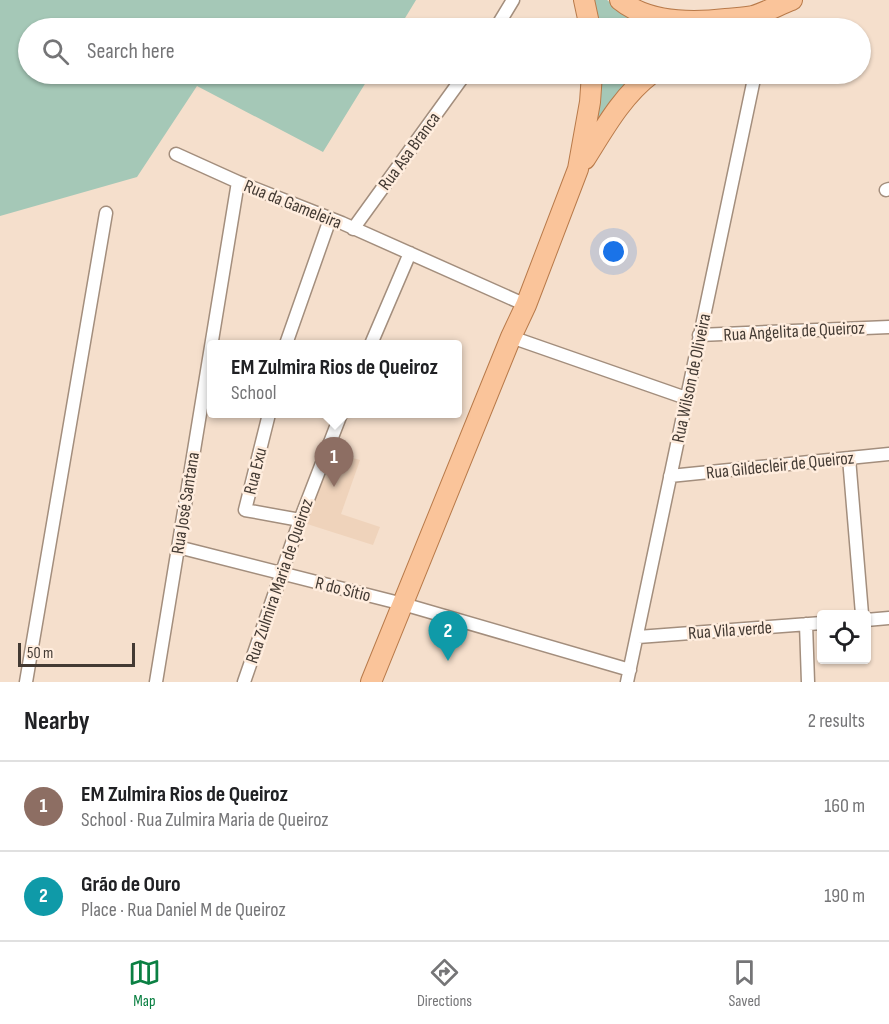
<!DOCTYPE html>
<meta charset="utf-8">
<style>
body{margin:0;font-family:"Sofia Sans Condensed",sans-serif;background:#f2f2f2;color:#202124}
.controls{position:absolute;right:18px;bottom:18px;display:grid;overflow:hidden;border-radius:6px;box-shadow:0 2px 4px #0004}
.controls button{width:54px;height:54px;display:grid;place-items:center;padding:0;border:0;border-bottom:2px solid #e0e0e0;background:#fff;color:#202124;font:30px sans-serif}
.scale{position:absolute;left:18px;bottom:15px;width:117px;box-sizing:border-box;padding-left:6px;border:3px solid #433a33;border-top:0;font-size:16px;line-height:21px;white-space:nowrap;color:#433a33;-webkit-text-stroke:4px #ffedde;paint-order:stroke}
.you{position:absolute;left:614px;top:252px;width:21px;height:21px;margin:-15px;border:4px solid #fff;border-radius:50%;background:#1a73e8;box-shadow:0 0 0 9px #1a73e833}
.badge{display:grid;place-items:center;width:39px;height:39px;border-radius:50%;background:#0b8043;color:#fff;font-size:20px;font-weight:700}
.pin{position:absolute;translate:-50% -50px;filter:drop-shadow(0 2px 3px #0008)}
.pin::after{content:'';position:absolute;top:32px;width:21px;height:18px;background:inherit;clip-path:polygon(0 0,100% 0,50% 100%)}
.popup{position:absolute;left:207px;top:340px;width:255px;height:78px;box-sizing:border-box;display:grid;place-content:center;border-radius:6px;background:#fff;filter:drop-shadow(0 2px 4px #0005);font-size:20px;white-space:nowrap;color:#757577}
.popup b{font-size:22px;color:#202124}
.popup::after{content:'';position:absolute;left:50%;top:100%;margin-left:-12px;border:12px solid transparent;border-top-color:#fff}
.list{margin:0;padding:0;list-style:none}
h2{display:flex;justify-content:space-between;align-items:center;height:78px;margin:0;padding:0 24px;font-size:26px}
h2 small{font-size:20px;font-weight:400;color:#757577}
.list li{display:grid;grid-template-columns:39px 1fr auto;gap:18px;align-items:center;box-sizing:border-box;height:90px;padding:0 24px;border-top:2px solid #e0e0e0}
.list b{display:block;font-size:22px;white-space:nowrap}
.list p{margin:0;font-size:20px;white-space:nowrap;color:#757577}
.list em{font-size:20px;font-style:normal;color:#757577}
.icon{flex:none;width:33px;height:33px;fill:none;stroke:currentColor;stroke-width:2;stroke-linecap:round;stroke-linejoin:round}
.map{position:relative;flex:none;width:889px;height:682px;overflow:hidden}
.search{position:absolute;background:#fff;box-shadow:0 2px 4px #0004;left:18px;right:18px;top:18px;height:66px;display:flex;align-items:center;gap:15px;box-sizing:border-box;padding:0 21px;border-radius:33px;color:#757577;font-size:22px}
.sheet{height:258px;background:#fff}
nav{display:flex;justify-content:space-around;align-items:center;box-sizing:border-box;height:84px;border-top:2px solid #e0e0e0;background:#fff;font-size:16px;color:#757577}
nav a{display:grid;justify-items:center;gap:3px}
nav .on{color:#0b8043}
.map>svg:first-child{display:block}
.built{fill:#efd3bb}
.green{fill:#a5c8b7}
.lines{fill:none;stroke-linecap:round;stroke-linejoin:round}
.street-casing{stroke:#a38e7d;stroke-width:15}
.primary-casing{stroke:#b87a4a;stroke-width:22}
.street{stroke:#fff;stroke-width:12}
.primary{stroke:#fac49a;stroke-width:20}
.labels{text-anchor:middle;stroke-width:5;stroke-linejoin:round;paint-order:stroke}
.street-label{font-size:18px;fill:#433a33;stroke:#ffedde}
</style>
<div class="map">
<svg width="889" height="682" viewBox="0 0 889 682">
<rect width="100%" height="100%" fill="#f5dfcc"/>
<path class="built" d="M331 452 360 460 341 514 380 527 373 545 304 523Z"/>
<path class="green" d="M0 0H416L399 28H28V74H371L323 152 197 86 137 177 0 216Z
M594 0H607L623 13 674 28H598Z
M600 74H640L593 133Z"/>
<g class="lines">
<defs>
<path id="street" d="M496 28 513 0
M765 28 769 10
M176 154 238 182 342 223 526 305
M886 190 889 189
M353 229 465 74
M699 335 889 327
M511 337 686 398
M286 344 330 219
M371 344 410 253
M269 414 245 510 300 520
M849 458 862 614
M670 476 889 454
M178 547 403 604 630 670
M866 620 889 618
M806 624 808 682
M638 637 822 623
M26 682 106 213
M156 682 238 182
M244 682 300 520 341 414
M627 682 755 74"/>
<path id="primary" d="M584 0 590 28
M620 0C648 23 691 23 726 19 735 18 744 18 753 16 766 12 779 5 792 0
M585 159C604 129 622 96 651 74
M371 682 511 337 526 305 578 169 590 102 592 74"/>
</defs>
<use href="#street" class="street-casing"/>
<use href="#primary" class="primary-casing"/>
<use href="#street" class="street"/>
<use href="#primary" class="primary"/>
</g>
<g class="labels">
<g class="street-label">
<text transform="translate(409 151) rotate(-54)" y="6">Rua Asa Branca</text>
<text transform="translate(293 204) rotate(22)" y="6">Rua da Gameleira</text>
<text transform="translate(794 331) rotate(-3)" y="6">Rua Angelita de Queiroz</text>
<text transform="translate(691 378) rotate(-78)" y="6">Rua Wilson de Oliveira</text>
<text transform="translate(780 465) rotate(-6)" y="6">Rua Gildecleir de Queiroz</text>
<text transform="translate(255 471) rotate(-76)" y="6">Rua Exu</text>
<text transform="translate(185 503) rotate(-81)" y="6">Rua José Santana</text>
<text transform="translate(279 581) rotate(-71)" y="6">Rua Zulmira Maria de Queiroz</text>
<text transform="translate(343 589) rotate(14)" y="6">R do Sítio</text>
<text transform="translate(730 630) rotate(-4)" y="6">Rua Vila verde</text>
</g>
</g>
</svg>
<div class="controls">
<button><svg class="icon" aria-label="locate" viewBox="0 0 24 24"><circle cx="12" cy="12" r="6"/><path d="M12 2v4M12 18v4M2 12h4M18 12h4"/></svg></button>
</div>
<div class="scale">50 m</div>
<div class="you"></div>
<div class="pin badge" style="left:334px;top:487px;background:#8d6e63">1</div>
<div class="popup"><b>EM Zulmira Rios de Queiroz</b>School</div>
<div class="pin badge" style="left:448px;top:661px;background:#0f9aa8">2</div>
<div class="search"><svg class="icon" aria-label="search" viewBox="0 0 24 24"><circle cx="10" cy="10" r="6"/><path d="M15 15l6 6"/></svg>Search here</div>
</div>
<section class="sheet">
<h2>Nearby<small>2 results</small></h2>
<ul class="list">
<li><span class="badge" style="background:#8d6e63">1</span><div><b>EM Zulmira Rios de Queiroz</b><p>School · Rua Zulmira Maria de Queiroz</p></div><em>160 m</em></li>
<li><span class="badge" style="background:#0f9aa8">2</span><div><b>Grão de Ouro</b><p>Place · Rua Daniel M de Queiroz</p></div><em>190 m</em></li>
</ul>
</section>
<nav>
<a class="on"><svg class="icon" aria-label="map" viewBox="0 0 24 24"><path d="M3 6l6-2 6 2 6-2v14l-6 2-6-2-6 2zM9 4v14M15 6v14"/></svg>Map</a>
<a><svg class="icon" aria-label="directions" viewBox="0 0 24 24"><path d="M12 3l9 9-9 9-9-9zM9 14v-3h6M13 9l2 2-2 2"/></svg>Directions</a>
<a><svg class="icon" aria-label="saved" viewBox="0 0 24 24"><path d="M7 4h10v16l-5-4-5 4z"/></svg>Saved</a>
</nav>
